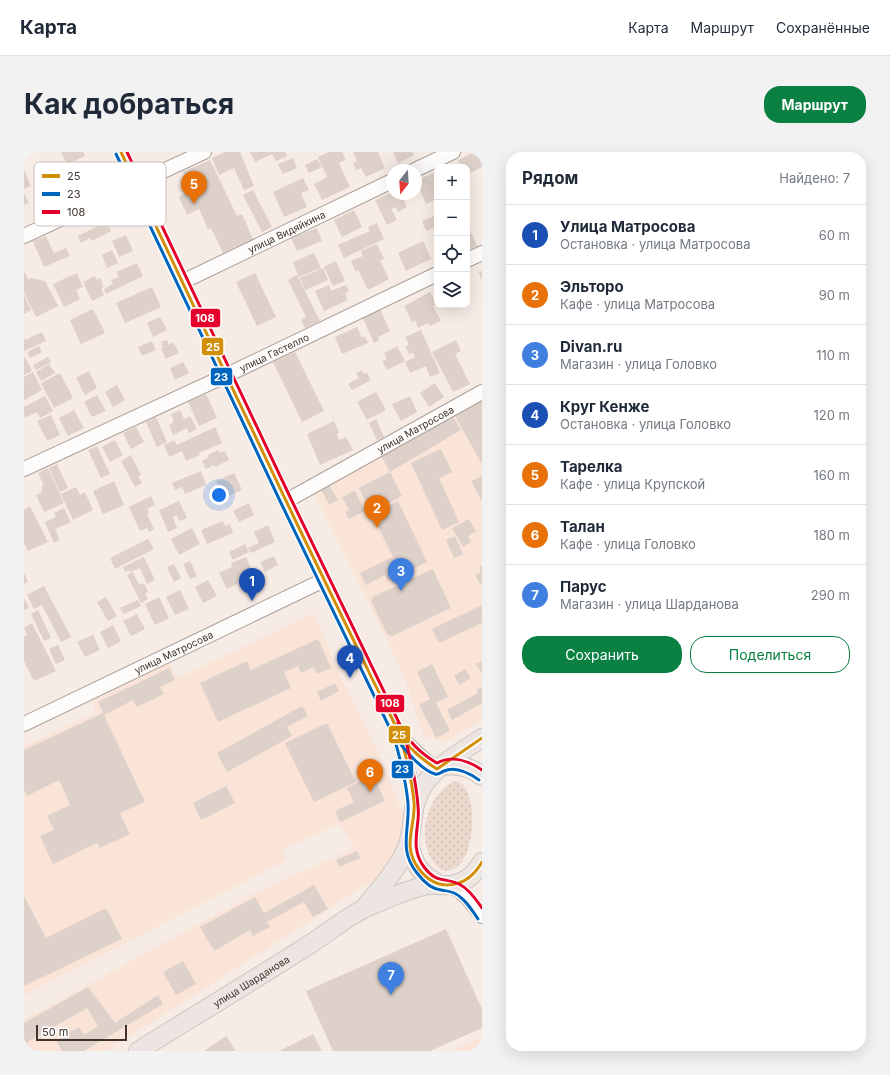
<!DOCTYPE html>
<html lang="ru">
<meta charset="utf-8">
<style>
body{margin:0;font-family:Inter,sans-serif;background:#f2f2f3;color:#1f2937}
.controls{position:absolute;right:12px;top:12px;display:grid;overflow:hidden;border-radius:8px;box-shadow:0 4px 16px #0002}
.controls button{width:36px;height:36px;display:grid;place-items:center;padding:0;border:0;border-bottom:1px solid #e0e1e3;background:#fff;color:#1f2937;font:20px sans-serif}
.compass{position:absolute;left:362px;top:12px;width:36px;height:36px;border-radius:50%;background:#fff;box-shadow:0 4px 16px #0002;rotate:197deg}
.scale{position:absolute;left:12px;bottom:10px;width:91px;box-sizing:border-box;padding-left:4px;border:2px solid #3f332c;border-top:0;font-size:11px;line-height:14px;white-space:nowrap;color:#3f332c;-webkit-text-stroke:3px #fff;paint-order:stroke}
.you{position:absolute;left:195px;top:343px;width:14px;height:14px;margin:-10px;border:3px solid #fff;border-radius:50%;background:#1a73e8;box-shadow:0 0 0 6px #1a73e833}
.badge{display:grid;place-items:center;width:26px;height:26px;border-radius:50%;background:#0b8043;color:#fff;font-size:13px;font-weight:700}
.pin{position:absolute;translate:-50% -33px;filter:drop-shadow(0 1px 2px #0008)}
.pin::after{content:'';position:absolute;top:21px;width:14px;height:12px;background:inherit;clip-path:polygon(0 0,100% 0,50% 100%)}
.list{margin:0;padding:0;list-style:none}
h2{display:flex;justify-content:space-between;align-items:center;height:52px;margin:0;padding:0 16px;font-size:17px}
h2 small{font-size:13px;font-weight:400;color:#747a83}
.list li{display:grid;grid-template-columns:26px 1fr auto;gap:12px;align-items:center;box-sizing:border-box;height:60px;padding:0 16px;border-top:1px solid #e0e1e3}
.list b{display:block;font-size:15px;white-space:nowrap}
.list p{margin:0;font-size:13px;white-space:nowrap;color:#747a83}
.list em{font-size:13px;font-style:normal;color:#747a83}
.actions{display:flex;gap:8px;padding:12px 16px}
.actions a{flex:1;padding:9px 0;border:1px solid #0b8043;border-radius:16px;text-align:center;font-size:14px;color:#0b8043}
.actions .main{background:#0b8043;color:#fff}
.icon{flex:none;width:22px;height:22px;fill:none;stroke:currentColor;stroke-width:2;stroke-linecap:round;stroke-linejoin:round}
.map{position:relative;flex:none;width:458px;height:899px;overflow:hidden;border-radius:16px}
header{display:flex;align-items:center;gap:24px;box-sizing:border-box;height:56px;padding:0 20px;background:#fff;border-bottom:1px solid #e0e1e3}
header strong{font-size:19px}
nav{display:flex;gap:22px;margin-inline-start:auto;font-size:14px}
.intro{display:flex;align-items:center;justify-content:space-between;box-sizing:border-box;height:96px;padding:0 24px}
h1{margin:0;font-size:28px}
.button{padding:10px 18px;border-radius:16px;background:#0b8043;color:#fff;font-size:14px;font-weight:700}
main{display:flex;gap:24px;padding:0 24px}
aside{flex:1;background:#fff;border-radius:16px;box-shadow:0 4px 16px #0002}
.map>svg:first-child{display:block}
.built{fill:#fae4d7}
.grass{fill:url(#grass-dots)}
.building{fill:#ddd1ca}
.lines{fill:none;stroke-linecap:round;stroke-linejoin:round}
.minor-casing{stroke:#aaa09a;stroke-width:16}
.major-casing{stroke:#cec7c3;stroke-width:20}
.minor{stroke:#fefcfb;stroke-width:14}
.major{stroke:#ece5e1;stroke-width:18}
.bus-1-casing{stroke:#fff;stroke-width:6}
.bus-2-casing{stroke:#fff;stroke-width:6}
.bus-3-casing{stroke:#fff;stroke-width:6}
.bus-1{stroke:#d28f09;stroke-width:3}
.bus-2{stroke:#0065bd;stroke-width:3}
.bus-3{stroke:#e4002b;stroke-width:3}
.labels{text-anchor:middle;stroke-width:3;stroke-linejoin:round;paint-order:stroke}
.street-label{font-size:10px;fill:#3f332c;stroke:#fff}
.key{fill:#fff;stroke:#c5c2c0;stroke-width:1}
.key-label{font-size:11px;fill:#3f332c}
.line-badge{stroke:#fff;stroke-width:1.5}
.badge-label{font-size:11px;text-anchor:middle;font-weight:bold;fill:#fff}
</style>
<header>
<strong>Карта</strong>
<nav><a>Карта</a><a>Маршрут</a><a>Сохранённые</a></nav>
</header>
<div class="intro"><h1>Как добраться</h1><a class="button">Маршрут</a></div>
<main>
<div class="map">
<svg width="458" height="899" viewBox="0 0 458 899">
<defs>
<pattern id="grass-dots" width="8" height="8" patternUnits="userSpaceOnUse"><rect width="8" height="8" fill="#ecd9ce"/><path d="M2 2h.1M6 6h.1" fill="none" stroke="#cbbbb1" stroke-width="1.8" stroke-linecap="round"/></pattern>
</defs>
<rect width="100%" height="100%" fill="#f6ebe5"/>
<path class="built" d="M458 243V568L420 591 400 584 379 521 288 337Z
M290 461 317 526 359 611 382 671 377 697 362 720 83 899H0V868L231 741 331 696 315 672 258 698 263 708 0 843V594L72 561 68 548 145 511 154 526Z
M458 885V899H427Z"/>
<path class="grass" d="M431 629C458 631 453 727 419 718 414 717 411 712 408 708 393 682 403 642 431 629Z"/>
<path class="building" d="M37 0H59L61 4 43 12Z
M201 0H216L230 34 220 38 210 16 195 23 188 6Z
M226 0H261L263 4 252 9 248 2 231 10Z
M305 0H318L322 8 315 11 326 35 298 48 290 32 303 25 294 5Z
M329 0H354L361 16 342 25 337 16 332 18 329 11 333 9Z
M369 0H389L390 3 374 11Z
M450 0H452L458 11V15L443 23V15H438L434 8Z
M269 6 273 16 259 22 254 12Z
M293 7 298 15 285 21 281 13Z
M186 8 213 64 218 62 229 87 199 101 187 76 184 77 175 57 163 63 155 45 168 38 159 20Z
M67 9 75 27 52 37 44 20Z
M0 18 7 34 0 37Z
M413 19V47L402 52 392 29Z
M279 26 285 38 277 41 283 55 260 65 249 40Z
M229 38 248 75 238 80 219 43Z
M368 40V42H377L383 55 374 60 372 55 367 57 373 68 363 73 351 48Z
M0 41 5 51 0 53Z
M87 57 93 69 84 73 87 79 68 89 66 86 57 91 54 84 76 73 72 64Z
M330 58 338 75 318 85 310 68Z
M413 63V74L402 79 398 69Z
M353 71 360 87 320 106 314 93 346 79 344 75Z
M443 71 453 94 443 98Z
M293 76 298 89 273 99 267 86Z
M102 83 109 99 95 105 88 89Z
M22 84 30 101 42 96 46 104 20 115 9 89Z
M399 89 407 107 382 119 374 101Z
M353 92 360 107 356 108 365 127 344 138 334 118 332 120 327 109 339 104 337 99Z
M88 98 94 111 83 116 78 103Z
M290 101 297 116 275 125 269 110Z
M312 109 321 129 309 134 300 115Z
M113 111 119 124 82 142 80 137 89 132 87 128 95 125 92 120Z
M299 116 304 128 281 138 276 126Z
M0 119 4 127 7 126 21 129 34 154 12 165 0 141Z
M458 119V128L454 120Z
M53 121 59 135 52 138 56 147 40 155 29 132Z
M231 121 252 165 233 174 212 130Z
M273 123 296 169 281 176 277 168 282 165 264 128Z
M71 124 72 128 76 126 80 135 77 136 80 143 68 149 59 130Z
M305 133 307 139 322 133 325 139 321 141 324 148 300 159 291 139Z
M128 135 137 155 101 171 92 151Z
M406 140 413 152 409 154 417 169 406 174 404 171 394 176 391 168 388 170 380 154Z
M0 143 7 158 0 162Z
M69 157 81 181 57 192 46 168Z
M356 157 366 179 354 185 355 189 350 191 339 166Z
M136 165 143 178 129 185 123 171Z
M333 175 338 186 341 184 344 191 318 202 311 185Z
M397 178 416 221 406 225 402 214 386 221 381 210 391 205 389 201 385 202 381 194 385 193 381 185Z
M18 180 22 189 0 199V185L1 188Z
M143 188 145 193 149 190 155 201 142 207 137 196 139 195 137 190Z
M432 188 437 199 431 202 446 232 429 240 408 200Z
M128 189 132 198 118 204 114 195Z
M15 194 18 200 6 206 3 200Z
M373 194 381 209 363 218 358 209 363 207 360 201Z
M271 200 300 259 278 270 249 210Z
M0 205H1L8 219 0 223Z
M24 205 27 210 12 218 9 213Z
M159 210 165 221 151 228 146 216Z
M25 212 31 221 17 229 12 220Z
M338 218 340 222 343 221 347 228 328 238 324 232 335 226 332 221Z
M65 219 73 236 61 243 52 226Z
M9 220 18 238 0 248V225Z
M36 221 49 246 30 256 17 231Z
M411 231 420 245 405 255 396 241Z
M93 233 101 248 89 255 81 240Z
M352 240 362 258 343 268 333 250Z
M182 242 193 266 175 274 164 250Z
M73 243 82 259 68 265 60 250Z
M21 244 29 259 16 266 13 260 1 266 0 263V255Z
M386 244 393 260 377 269 368 252Z
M458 249V312L431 264Z
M50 258 60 276 44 284 35 266Z
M156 258 160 267 166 264 173 277 165 281 163 276 149 283 145 273 150 270 147 262Z
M27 263 36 283 23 289 13 269Z
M428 263 437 278 366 320 357 304Z
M132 265 143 290 133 295 122 270Z
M352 267 360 285 353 288 345 271Z
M310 269 315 281 313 282 315 288 322 285 329 298 296 313 283 282Z
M112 275 120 290 107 297 99 281Z
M191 275 198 291 175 301 176 303 162 309 158 299 145 305 140 293 150 288 153 293Z
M91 288 99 303 86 310 78 295Z
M73 294 86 322 77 326 64 298Z
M417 297 428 320 415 326 435 370 418 378 387 311Z
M194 298 196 301 201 299 205 308 191 315 190 313 182 317 178 309 185 305 184 303Z
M107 303 117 323 114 324 118 331 111 335 97 309Z
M33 312 44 336 36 340 25 316Z
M24 316 40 351 20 360 12 343 17 341 19 332 14 321Z
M177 319 182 333 161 342 158 335 151 338 148 331Z
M366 320 378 344 361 353 362 355 374 349 403 410 364 429 361 423 342 433 336 421 369 405 335 336Z
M210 321 218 338 199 346 192 329Z
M458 324V349L447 329Z
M90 329 100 353 79 362 69 339Z
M305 333 314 348 305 353 297 337Z
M52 335 56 343 61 340 69 358 49 368 37 342Z
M331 339 341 359 325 367 321 360 325 358 318 345Z
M127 344 131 353 123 357 125 360 123 362 130 377 125 380 123 376 116 379 105 355Z
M155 349 163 366 155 369 153 363 149 365 153 376 144 380 135 358Z
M225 351 230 363 215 370 209 359Z
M6 354 24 390 4 399 0 391V358Z
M40 356 47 370 31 377 36 388 30 391 21 370 32 365 30 361Z
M445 367 452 379 444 384 447 390 439 395 428 376Z
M199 369 201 374 206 372 209 381 183 392 177 378Z
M244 373 251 390 227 401 224 396 235 391 230 380Z
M168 376 176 392 155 403 147 387Z
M431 384 439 402 430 406 422 388Z
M124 387 130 397 91 417 86 406Z
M221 392 225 400 209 408 205 400Z
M250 404 254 413 241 420 236 410Z
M120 405 131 428 123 432 116 416 106 420 105 418 101 420 99 415Z
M222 405 232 429 225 431 222 424 214 428 215 431 203 437 195 421 208 415 207 411Z
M166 409 173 424 166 427 159 412Z
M150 412 157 426 150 430 143 415Z
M458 414V431L456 432 451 423 457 420 455 415Z
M409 417 427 456 368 484 363 482 347 449 349 445Z
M109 420 115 433 120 431 124 440 121 442 124 447 117 451 103 423Z
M0 421 4 430 0 432Z
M184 428 193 444 179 451 171 435Z
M20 434 47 485 37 490 18 453 10 457 3 443Z
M156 438 165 457 151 463 142 445Z
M82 445 93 464 84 469 73 450Z
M135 445 145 466 131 473 121 452Z
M0 446 5 456 0 458Z
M114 448 117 454 100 462 96 456Z
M458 453V471L415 491 408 477Z
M14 458 27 486 20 489 7 462Z
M113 462 121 477 107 484 99 469Z
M8 471 32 519 10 529 0 509V485L3 483 0 476Z
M89 473 97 489 84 496 76 480Z
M69 483 76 498 61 505 53 490Z
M294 487 307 516 293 522 290 515 277 521 274 514 260 520 267 536 194 570 176 531 223 509 227 518Z
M34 493 41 508 32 512 25 497Z
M458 509V521L452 512Z
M408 512 424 545 412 551 426 579 412 586 395 553 406 547 393 520Z
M145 516 151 528 136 535 140 542 113 555 109 548 80 563 121 650 96 661 106 682 76 696 73 691 29 712 16 684 30 678 23 664 46 653 35 628 3 644 0 638V598L79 561 74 550Z
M441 517 447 526 435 533 430 524Z
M311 531 315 539 297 549 293 540Z
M458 535V551L428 568 423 558 454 541 452 538Z
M278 554 284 564 263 575 268 584 203 620 193 601Z
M303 571 332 630 290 650 261 591Z
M349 623 361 649 316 670 311 659 330 650 323 636Z
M202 634 211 651 177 668 169 651Z
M333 699 336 706 315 715 312 708Z
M290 733 304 757 289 765 280 750 243 770 246 775 229 784 226 778 190 799 176 775 231 745 240 761Z
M0 744 22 786 82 756 98 787 0 834Z
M422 777 458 857V876L406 899H309L282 839Z
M159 809 172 832 152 843 139 820Z
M64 835 91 871 134 843 139 852 60 899H38L32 888 55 875 60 883 74 874 63 856 0 892V871Z
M289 882 298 899H255Z
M202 884 212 899H180Z"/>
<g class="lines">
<defs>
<g id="minor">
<path d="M97 0 262 349 375 583 385 623 390 653"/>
<path d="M391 18 429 0"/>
<path d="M0 84 180 0"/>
<path d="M443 108 458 101"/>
<path id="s1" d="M158 130 368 29"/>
<path id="s2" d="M0 317 203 223 413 122"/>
<path id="s3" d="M262 349 458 240"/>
<path id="s4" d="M0 572 300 428"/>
<path d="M375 584C387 595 399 609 413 617"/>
<path d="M425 733C441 740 448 751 458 764"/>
</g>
<g id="major">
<path d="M418 614C433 612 446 614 458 624"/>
<path d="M385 690C390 713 394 719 414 732"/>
<path d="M341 755C355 738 380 710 385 689 391 666 386 653 401 631 415 612 439 599 458 586"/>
<path id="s5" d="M114 899C169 865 225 831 280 796 302 783 322 764 346 754 365 746 384 737 404 733 411 732 418 734 425 733 440 732 451 722 458 710"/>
</g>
</defs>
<use href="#minor" class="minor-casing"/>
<use href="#major" class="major-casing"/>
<use href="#minor" class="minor"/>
<use href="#major" class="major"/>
<defs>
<path id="bus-1" d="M97 0C156 125 215 251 275 376 298 423 320 469 343 516 353 538 366 560 375 582 382 601 388 630 390 650 392 675 377 693 395 717 414 742 443 736 458 710
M370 573C380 592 395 606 413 617L458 586"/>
<path id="bus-2" d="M92 2 257 351 370 585C376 606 382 628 384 651 386 677 374 698 393 721 399 729 407 737 417 738 422 739 427 739 432 742 441 747 448 758 454 767
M366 575C373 590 395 617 411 622 415 623 417 620 420 619 432 614 445 621 455 628"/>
<path id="bus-3" d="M103 0 267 347 380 581C385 602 391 623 393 644 394 652 395 660 394 668 392 686 389 700 400 715 413 732 420 725 435 732 445 737 452 747 458 756
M374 571C383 587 397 602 413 611 428 603 445 609 458 618"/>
</defs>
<use href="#bus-1" class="bus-1-casing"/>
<use href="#bus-2" class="bus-2-casing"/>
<use href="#bus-3" class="bus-3-casing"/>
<use href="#bus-1" class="bus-1"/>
<use href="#bus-2" class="bus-2"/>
<use href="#bus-3" class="bus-3"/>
</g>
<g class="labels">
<g class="street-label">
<text dy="4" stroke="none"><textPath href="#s1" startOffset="116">улица Видяйкина</textPath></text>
<text dy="4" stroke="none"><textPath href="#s2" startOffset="276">улица Гастелло</textPath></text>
<text dy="4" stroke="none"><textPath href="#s3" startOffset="148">улица Матросова</textPath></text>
<text dy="4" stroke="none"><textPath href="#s4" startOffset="166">улица Матросова</textPath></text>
<text dy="4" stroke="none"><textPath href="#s5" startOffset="133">улица Шарданова</textPath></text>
</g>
</g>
<rect x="10" y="10" width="132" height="64" rx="6" class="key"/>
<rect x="18" y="22" width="18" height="4" fill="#d28f09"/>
<rect x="18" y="40" width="18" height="4" fill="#0065bd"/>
<rect x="18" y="58" width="18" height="4" fill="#e4002b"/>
<g class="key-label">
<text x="43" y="28">25</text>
<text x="43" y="46">23</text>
<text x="43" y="64">108</text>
</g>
<g class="line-badge">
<rect x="166" y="156" width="31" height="20" rx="4" fill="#e4002b"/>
<rect x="177" y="185" width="23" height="19" rx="4" fill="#d28f09"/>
<rect x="186" y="215" width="23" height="19" rx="4" fill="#0065bd"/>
<rect x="351" y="542" width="30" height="19" rx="4" fill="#e4002b"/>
<rect x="364" y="573" width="23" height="19" rx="4" fill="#d28f09"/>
<rect x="367" y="608" width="23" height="19" rx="4" fill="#0065bd"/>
</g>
<g class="badge-label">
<text x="181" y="170">108</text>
<text x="189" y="199">25</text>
<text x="197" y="229">23</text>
<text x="366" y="555">108</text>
<text x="375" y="587">25</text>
<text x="378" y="621">23</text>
</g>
</svg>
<div class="controls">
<button>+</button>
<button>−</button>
<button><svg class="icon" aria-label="locate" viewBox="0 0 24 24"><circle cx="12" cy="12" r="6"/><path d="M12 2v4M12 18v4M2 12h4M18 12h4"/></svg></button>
<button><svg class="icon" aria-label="layers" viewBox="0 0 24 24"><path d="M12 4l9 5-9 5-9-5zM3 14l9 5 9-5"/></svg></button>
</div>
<svg class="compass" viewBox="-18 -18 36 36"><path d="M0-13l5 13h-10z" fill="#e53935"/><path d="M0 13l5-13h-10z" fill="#747a83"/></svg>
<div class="scale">50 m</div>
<div class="you"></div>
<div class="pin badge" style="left:228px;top:449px;background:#1a4fb4">1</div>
<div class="pin badge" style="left:353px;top:376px;background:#e8710a">2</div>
<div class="pin badge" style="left:377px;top:439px;background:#3f7fe0">3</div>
<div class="pin badge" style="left:326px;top:526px;background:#1a4fb4">4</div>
<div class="pin badge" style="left:170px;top:52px;background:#e8710a">5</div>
<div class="pin badge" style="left:346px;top:640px;background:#e8710a">6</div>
<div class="pin badge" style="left:367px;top:843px;background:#3f7fe0">7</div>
</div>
<aside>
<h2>Рядом<small>Найдено: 7</small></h2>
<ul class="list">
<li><span class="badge" style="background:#1a4fb4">1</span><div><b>Улица Матросова</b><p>Остановка · улица Матросова</p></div><em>60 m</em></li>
<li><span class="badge" style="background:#e8710a">2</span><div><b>Эльторо</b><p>Кафе · улица Матросова</p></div><em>90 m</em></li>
<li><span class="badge" style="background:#3f7fe0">3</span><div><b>Divan.ru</b><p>Магазин · улица Головко</p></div><em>110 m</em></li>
<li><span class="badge" style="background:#1a4fb4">4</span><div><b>Круг Кенже</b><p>Остановка · улица Головко</p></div><em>120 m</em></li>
<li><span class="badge" style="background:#e8710a">5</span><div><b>Тарелка</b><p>Кафе · улица Крупской</p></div><em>160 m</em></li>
<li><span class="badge" style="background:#e8710a">6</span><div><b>Талан</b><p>Кафе · улица Головко</p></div><em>180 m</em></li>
<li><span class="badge" style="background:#3f7fe0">7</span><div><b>Парус</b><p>Магазин · улица Шарданова</p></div><em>290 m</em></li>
</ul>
<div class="actions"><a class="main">Сохранить</a><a>Поделиться</a></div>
</aside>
</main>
